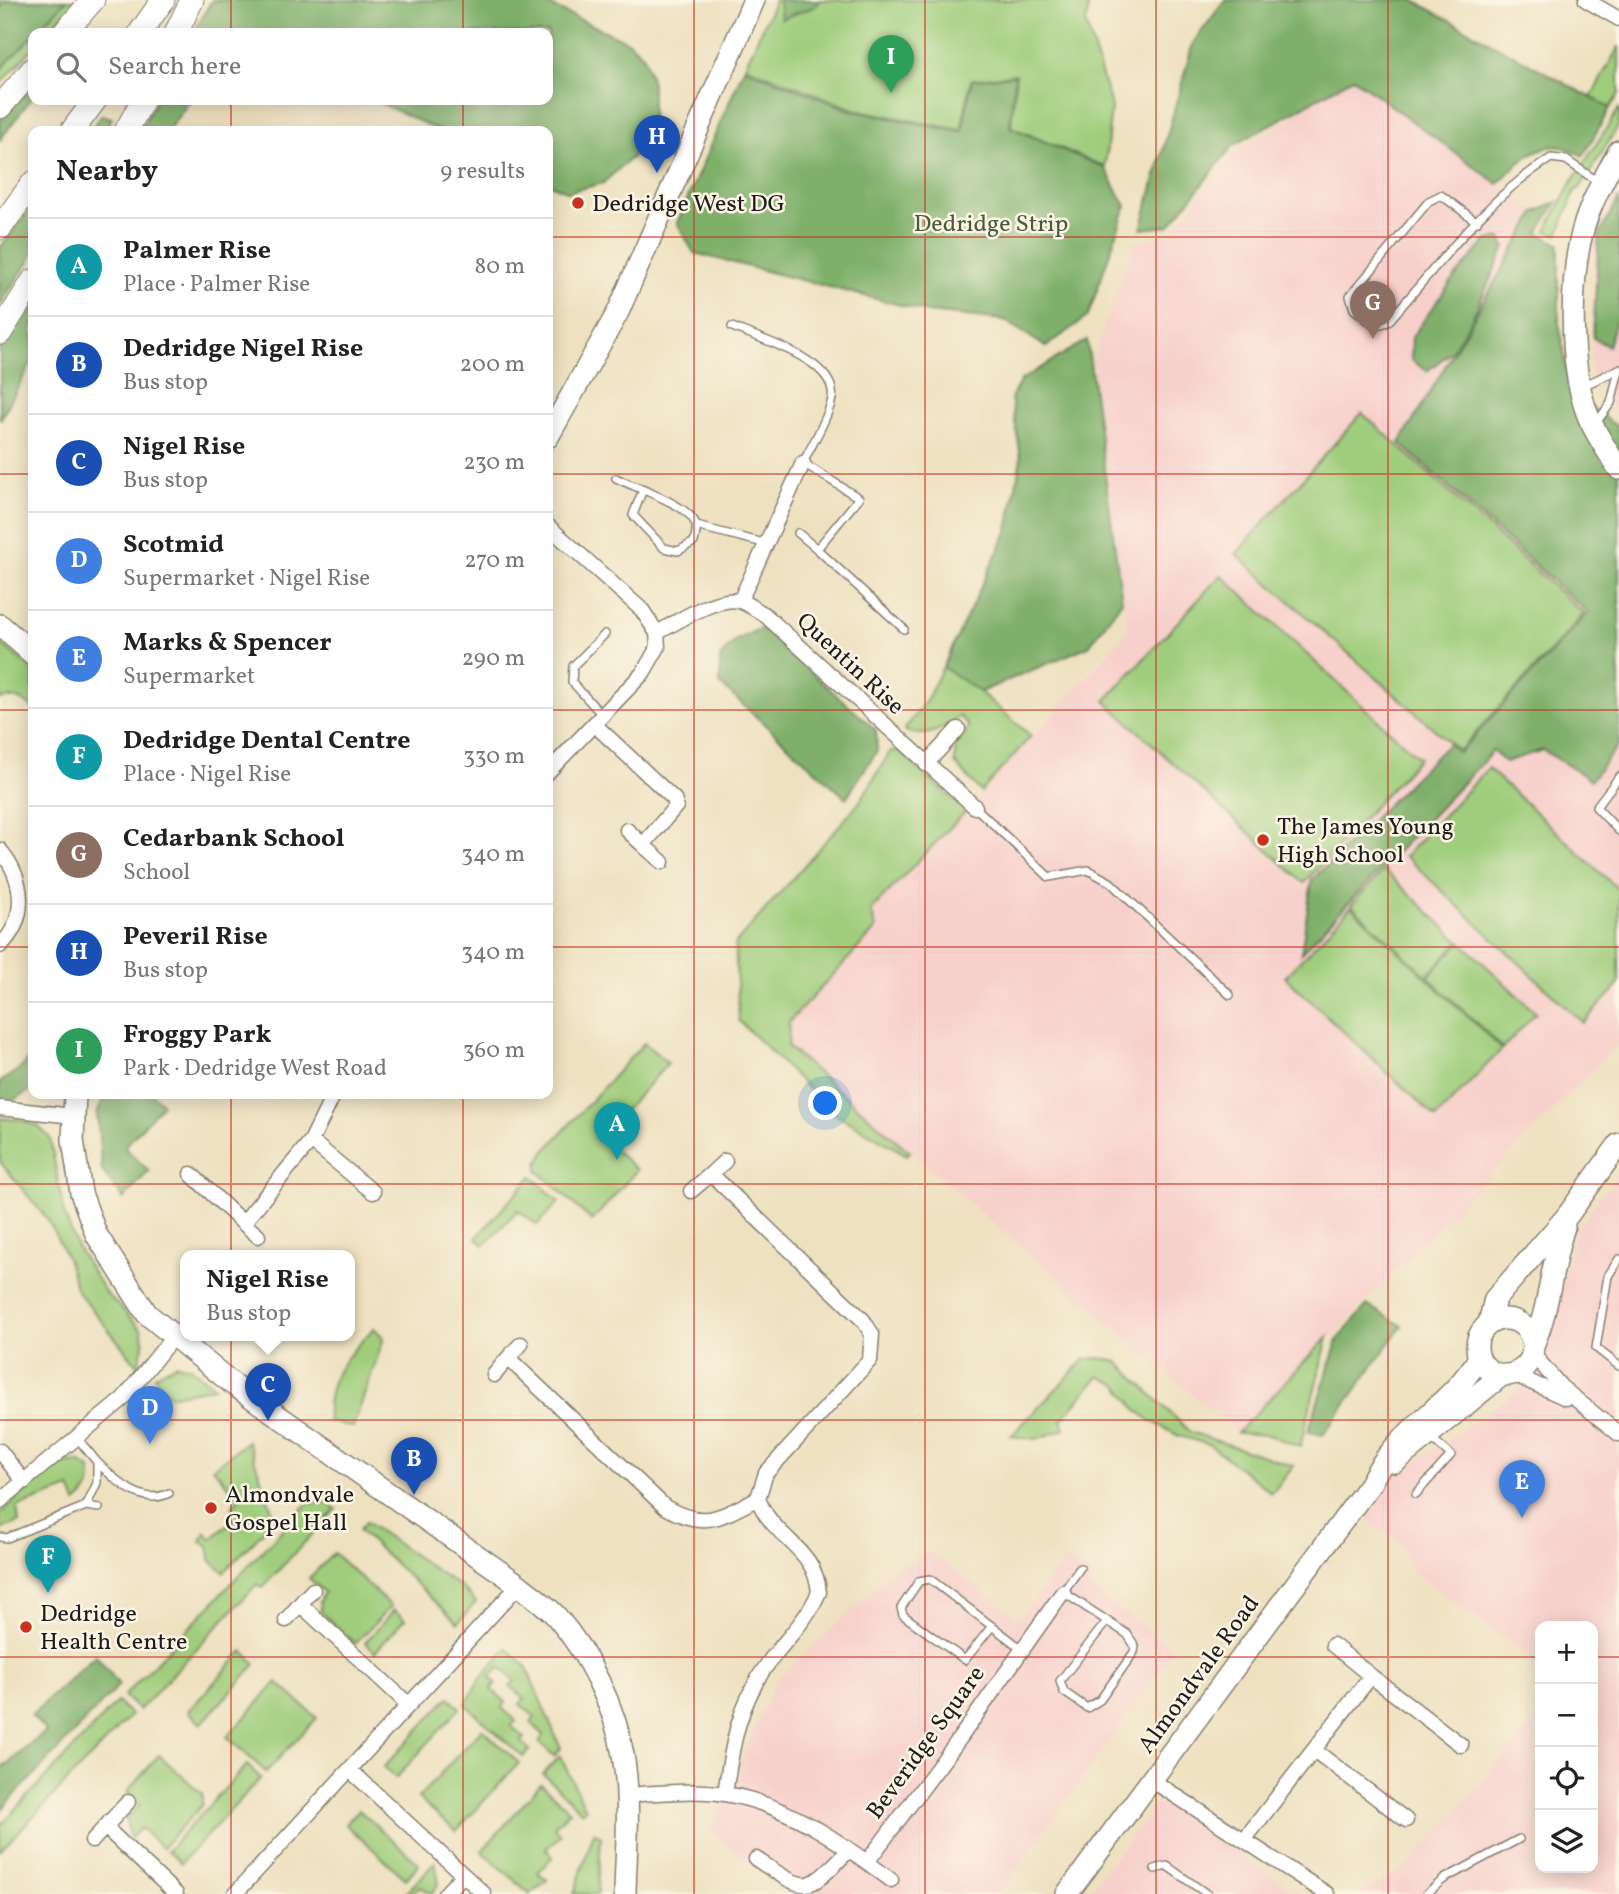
<!DOCTYPE html>
<meta charset="utf-8">
<style>
body{margin:0;font-family:Vollkorn,serif;background:#f6f6f6;color:#222}
.controls{position:absolute;right:21px;bottom:21px;display:grid;overflow:hidden;border-radius:14px;box-shadow:0 4px 18px #0003}
.controls button{width:63px;height:63px;display:grid;place-items:center;padding:0;border:0;border-bottom:2px solid #e0e0e0;background:#fff;color:#222;font:35px sans-serif}
.you{position:absolute;left:826px;top:1104px;width:24px;height:24px;margin:-18px;border:5px solid #fff;border-radius:50%;background:#1a73e8;box-shadow:0 0 0 10px #1a73e833}
.badge{display:grid;place-items:center;width:46px;height:46px;border-radius:50%;background:#c8321e;color:#fff;font-size:23px;font-weight:700}
.pin{position:absolute;translate:-50% -58px;filter:drop-shadow(0 2px 4px #0008)}
.pin::after{content:'';position:absolute;top:37px;width:24px;height:21px;background:inherit;clip-path:polygon(0 0,100% 0,50% 100%)}
.popup{position:absolute;left:180px;top:1250px;width:175px;height:91px;box-sizing:border-box;display:grid;place-content:center;border-radius:14px;background:#fff;filter:drop-shadow(0 2px 5px #0005);font-size:23px;white-space:nowrap;color:#767676}
.popup b{font-size:26px;color:#222}
.popup::after{content:'';position:absolute;left:50%;top:100%;margin-left:-14px;border:14px solid transparent;border-top-color:#fff}
.list{margin:0;padding:0;list-style:none}
h2{display:flex;justify-content:space-between;align-items:center;height:91px;margin:0;padding:0 28px;font-size:30px}
h2 small{font-size:23px;font-weight:400;color:#767676}
.list li{display:grid;grid-template-columns:46px 1fr auto;gap:21px;align-items:center;box-sizing:border-box;height:98px;padding:0 28px;border-top:2px solid #e0e0e0}
.list b{display:block;font-size:26px;white-space:nowrap}
.list p{margin:0;font-size:23px;white-space:nowrap;color:#767676}
.list em{font-size:23px;font-style:normal;color:#767676}
.icon{flex:none;width:38px;height:38px;fill:none;stroke:currentColor;stroke-width:2;stroke-linecap:round;stroke-linejoin:round}
.map{position:relative;flex:none;width:1619px;height:1894px;overflow:hidden}
.search{position:absolute;background:#fff;box-shadow:0 4px 18px #0003;left:28px;top:28px;width:525px;height:77px;display:flex;align-items:center;gap:18px;box-sizing:border-box;padding:0 24px;border-radius:14px;color:#767676;font-size:26px}
.panel{position:absolute;background:#fff;box-shadow:0 4px 18px #0003;left:28px;top:126px;width:525px;height:973px;border-radius:14px}
.map>svg:first-child{display:block}
.built{fill:#f7d0cb}
.green{fill:#9fcd7b;stroke:#5e744c;stroke-width:2}
.forest{fill:#7fb06b;stroke:#4e6644;stroke-width:2}
.lines{fill:none;stroke-linecap:round;stroke-linejoin:round}
.lane-casing{stroke:#857e6e;stroke-width:10}
.street-casing{stroke:#857e6e;stroke-width:17}
.secondary-casing{stroke:#857e6e;stroke-width:24}
.primary-casing{stroke:#857e6e;stroke-width:25}
.lane{stroke:#fff;stroke-width:7}
.street{stroke:#fff;stroke-width:14}
.secondary{stroke:#fff;stroke-width:21}
.primary{stroke:#fff;stroke-width:23}
.grid{fill:none;stroke:#c8321e;stroke-width:2;stroke-opacity:0.55}
.poi-dot{fill:#c8321e;stroke:#fcf5e5;stroke-width:2.5}
.labels{text-anchor:middle;stroke-width:5;stroke-linejoin:round;paint-order:stroke}
.poi-label{font-size:24px;fill:#1c1c1c;stroke:#fcf5e5;text-anchor:start}
.park-label{font-size:24px;fill:#4a5a3d;stroke:#fcf5e5}
.street-label{font-size:24px;fill:#1c1c1c;stroke:#fcf5e5}
</style>
<div class="map">
<svg width="1619" height="1894" viewBox="0 0 1619 1894">
<rect width="100%" height="100%" fill="#fcf5e5"/>
<filter id="ink" filterUnits="userSpaceOnUse"><feTurbulence type="fractalNoise" baseFrequency=".0143" numOctaves="2"/><feDisplacementMap in="SourceGraphic" scale="14" xChannelSelector="R" yChannelSelector="G"/><feConvolveMatrix kernelMatrix="1 2 1 2 8 2 1 2 1" color-interpolation-filters="sRGB"/></filter>
<filter id="wash" filterUnits="userSpaceOnUse"><feTurbulence type="fractalNoise" baseFrequency=".00686" numOctaves="4" result="noise"/><feDisplacementMap in="SourceGraphic" scale="28" xChannelSelector="R" yChannelSelector="G"/><feGaussianBlur stdDeviation="1.57" result="paint"/><feColorMatrix in="noise" values="0 0 0 0 0 0 0 0 0 0 0 0 0 0 0 0 0 1.4 0 .05"/><feComposite in="paint" operator="in"/></filter>
<g filter="url(#wash)">
<rect width="100%" height="100%" fill="#eee1c0"/>
<path class="built" d="M1353 78 1536 212 1400 443 1588 613 1477 736 1498 756 1619 626V1043L1237 1433 788 1047 789 1022 876 929 871 910 966 811 1128 631 1092 362 1134 242 1169 234 1235 151Z
M1619 186V418L1591 371 1594 240Z
M1619 1172V1894H1361L1406 1867 1540 1714V1868H1593V1626H1540V1665L1413 1573 1399 1542 1366 1518 1395 1477 1537 1377 1576 1231Z
M929 1551 1019 1618 1065 1558 1092 1576 1090 1581 1092 1590 1175 1649 999 1894H792L710 1831 775 1682 893 1571Z
M1157 1802 1300 1894H1087Z"/>
<path class="green" d="M0 0H76L46 33H33V48L0 84Z
M775 0H1089L1086 23 1111 106 1105 167 1011 127 1016 74 971 80 961 130 854 109 745 66Z
M1619 46V94L1610 108 1591 97Z
M1619 109V125L1580 188 1575 191 1558 235 1546 231 1570 185Z
M1362 413 1584 614 1459 751 1236 554Z
M1221 575 1419 758 1304 883 1105 701Z
M0 642 33 670V708C21 698 14 696 0 699Z
M943 667 980 692 1031 736 981 792 955 763V746L969 727 960 716C942 730 926 740 904 730L926 701Z
M898 750 966 811 871 910 876 929 789 1022 788 1047 910 1152 907 1155 832 1112 739 1021 735 944 859 803 890 752Z
M1488 768 1619 890V984L1583 1023 1405 856Z
M1384 870 1459 941 1427 976 1351 905Z
M1351 907 1502 1049 1436 1118 1285 977Z
M1461 942 1536 1013 1503 1048 1428 977Z
M644 1043 668 1063 601 1137 637 1170 592 1221 538 1171V1163L545 1151Z
M0 1118 21 1120 38 1126 50 1138 64 1214 77 1247 105 1292 141 1329 144 1342 138 1366 77 1291 67 1258 48 1220 0 1162Z
M532 1176 559 1202 537 1225 518 1210 484 1245 476 1238Z
M374 1328 384 1338 353 1427 328 1421C325 1377 345 1359 374 1328Z
M1328 1337 1300 1447 1269 1435 1237 1433Z
M1100 1358 1118 1362 1190 1432 1294 1466 1272 1493 1210 1445 1177 1435 1149 1420 1135 1408 1118 1385 1099 1376 1061 1420 1065 1429 1036 1439 1011 1436 1085 1359Z
M176 1364 188 1366 215 1387 169 1396 154 1376Z
M248 1441 275 1519 224 1572 210 1560 209 1546 201 1542 205 1532 211 1539 239 1515 232 1506 239 1499 213 1468Z
M79 1462 90 1469C93 1485 89 1493 76 1503L70 1488 17 1507 19 1522 0 1530V1513L58 1464Z
M325 1501 336 1509 262 1588 257 1584 139 1710 124 1696 307 1504Z
M366 1522 462 1588 476 1602 458 1623 359 1530Z
M334 1553 391 1606 355 1644 321 1612 320 1602 324 1592 309 1578Z
M394 1610 405 1619 375 1652 365 1643Z
M507 1648 526 1666 561 1749 554 1756 539 1742 544 1735 531 1723 535 1717 520 1704 524 1699 510 1686 515 1681 500 1667 490 1677 496 1683 491 1689 506 1702 502 1708 516 1721 511 1726 525 1738 521 1742 530 1750 523 1757 465 1704 480 1679Z
M243 1651 256 1664 201 1724 188 1711Z
M277 1682 317 1718 266 1772 227 1737Z
M449 1697 460 1708 396 1778 384 1767Z
M117 1702 131 1715 0 1851V1826Z
M482 1729 519 1763 456 1831 418 1798Z
M159 1755 202 1794V1805L162 1848 141 1828 130 1839 126 1819 140 1805 127 1792Z
M560 1756 586 1809 582 1812 543 1774Z
M247 1765 261 1778 181 1863 167 1851Z
M541 1784 570 1811 554 1827 561 1835 546 1849 553 1857 538 1872 547 1880 530 1894 482 1851Z
M359 1810 419 1864 406 1879 345 1824Z
M594 1832 601 1836 598 1894H574Z
M435 1862 439 1883 432 1894 420 1886 412 1894H405Z"/>
<path class="forest" d="M9 0H67L0 70V8Z
M212 0H538L629 42 644 56 652 83V125L642 148 603 183 568 192 548 183V131H440L374 100H548V33H193Z
M779 0H820L814 7 781 19Z
M1225 0H1413L1610 108 1583 156C1576 153 1568 148 1561 147 1535 143 1513 167 1498 184L1353 78 1233 146 1169 226 1141 229 1193 43Z
M744 68 853 111 962 132 972 80 1015 75 1010 127 1105 168 1126 206 1088 316 1046 347 1004 320 928 312 694 253 677 223Z
M33 85V96L0 140V120Z
M156 100H191L167 131H139Z
M102 115 112 118 105 131H89Z
M1619 198V313L1608 346 1593 338 1599 236Z
M1557 202 1538 233 1559 244V322L1571 393 1619 428V744L1591 780 1543 750 1505 762 1493 751 1301 953 1312 880 1448 744 1459 753 1588 613 1400 443 1536 212Z
M33 204V255L0 305V248Z
M1501 238 1505 247 1471 321 1451 352 1427 371 1411 360 1412 337 1453 279 1487 240Z
M33 295V360L0 420V346Z
M1087 340 1122 601 1089 646 980 692 943 667 1008 530 1021 458 1011 398 1021 380Z
M761 628 876 730 877 751 846 798 720 684V657L736 640Z
M33 1054V1089L7 1104 0 1103V1082L21 1068Z
M105 1094H152L163 1104 124 1147 149 1171 123 1199 102 1171 97 1114Z
M1367 1305 1402 1326 1323 1435 1308 1432 1338 1339Z
M96 1655 119 1685 0 1811V1770L46 1731 31 1715Z"/>
</g>
<g filter="url(#ink)">
<g class="lines">
<defs>
<path id="lane" d="M1477 222 1441 195 1429 201 1350 296 1354 309 1375 326 1388 322C1439 265 1485 199 1551 158L1566 160 1600 183
M732 327C760 339 844 362 831 403 825 424 812 444 803 463L859 498 817 549 904 629
M1583 386 1619 369
M1596 423 1611 403 1619 370
M616 478C635 488 690 504 696 525 697 530 695 538 694 542L678 551 664 548 633 515 642 492
M696 526 764 543
M798 533 817 549
M602 715 572 682 573 666 605 634
M1619 777 1596 807 1619 831
M975 807 1049 877 1088 870 1110 882 1230 995
M1619 1259 1608 1276 1596 1348 1619 1366
M97 1462C115 1480 143 1507 169 1493
M1416 1494 1451 1455 1430 1437
M86 1506 99 1508
M0 1537 7 1538 86 1506 97 1483V1462L78 1439
M1080 1568 1063 1592 1127 1634 1135 1646 1134 1652 1100 1700 1087 1708 1064 1692 1060 1681 1107 1621
M992 1626 965 1660 903 1615 901 1608 919 1581 930 1579 1022 1649
M1155 1869 1167 1866 1207 1894
M1426 1894 1444 1879 1519 1839"/>
<path id="street" d="M1586 0 1619 19
M548 526 642 610 657 633 658 647 643 673 548 772
M740 601 803 463
M657 633C677 622 716 596 739 601 747 603 756 610 764 614L975 807
M594 724 674 799 676 806 643 845 662 862
M926 764 958 729
M627 830 643 845
M0 850C24 878 29 918 0 946
M0 1108 73 1116
M311 1141 373 1192
M191 1174 243 1223
M711 1174 725 1161
M691 1191 711 1174 863 1320 872 1334 870 1360 766 1473 758 1498
M258 1236 243 1223 311 1141 334 1094
M1533 1354 1561 1387 1619 1434
M508 1358 521 1344
M1513 1374 1566 1398
M494 1375 508 1358 665 1507C705 1530 721 1517 758 1498 771 1538 815 1546 819 1592 807 1620 787 1638 769 1662 739 1702 732 1745 725 1794
M0 1451 24 1482
M0 1501 123 1399 173 1337
M313 1590 300 1604 409 1705
M286 1620 300 1604
M1333 1645 1371 1676
M1314 1750 1406 1820
M350 1770 484 1894
M1153 1781 1327 1894
M627 1795C659 1793 693 1789 725 1794 788 1804 842 1843 891 1880
M105 1827 128 1802
M1244 1840 1371 1676 1461 1745
M92 1841 105 1827 176 1894
M756 1859C810 1894 805 1894 849 1850
M867 1862 960 1738 1063 1592
M235 1894 519 1585
M445 1894 463 1875"/>
<path id="secondary" d="M1619 151C1606 174 1593 198 1585 223 1569 272 1569 365 1587 413 1594 432 1608 452 1619 469
M548 437 618 312 754 0
M0 625 33 654
M75 1094 73 1140 81 1193 96 1234 147 1314 234 1385 519 1585C531 1595 545 1604 556 1616 588 1653 615 1706 623 1755 631 1800 626 1848 625 1894
M1477 1347a28 28 0 1 1 56 0a28 28 0 1 1-56 0Z
M1489 1323 1495 1299 1568 1215 1619 1144
M1534 1343C1550 1306 1551 1265 1564 1227
M1395 1462 1502 1375
M1067 1894 1370 1484C1397 1429 1448 1409 1479 1358"/>
<path id="primary" d="M64 33 93 0
M140 33 163 0
M176 33 192 0
M0 107 33 69
M72 131 95 100
M126 131 143 100
M0 228 33 183
M0 333 33 281"/>
</defs>
<use href="#lane" class="lane-casing"/>
<use href="#street" class="street-casing"/>
<use href="#secondary" class="secondary-casing"/>
<use href="#primary" class="primary-casing"/>
<use href="#lane" class="lane"/>
<use href="#street" class="street"/>
<use href="#secondary" class="secondary"/>
<use href="#primary" class="primary"/>
</g>
</g>
<path class="grid" d="M231 0V33M463 0V33M694 0V1894M925 0V1894M1156 0V1894M1388 0V1894M231 100V131M463 100V131M0 237H33M548 237H1619M0 474H33M548 474H1619M0 710H33M548 710H1619M0 947H33M548 947H1619M231 1094V1894M463 1094V1894M0 1184H1619M0 1420H1619M0 1657H1540M1593 1657H1619"/>
<g class="poi-dot">
<circle cx="578" cy="203" r="7"/>
<circle cx="1263" cy="840" r="7"/>
<circle cx="211" cy="1508" r="7"/>
<circle cx="26" cy="1627" r="7"/>
</g>
<g class="labels">
<g class="poi-label">
<text x="592" y="211">Dedridge West DG</text>
<text x="1277" y="834">The James Young<tspan x="1277" dy="28">High School</tspan></text>
<text x="225" y="1502">Almondvale<tspan x="225" dy="28">Gospel Hall</tspan></text>
<text x="40" y="1621">Dedridge<tspan x="40" dy="28">Health Centre</tspan></text>
</g>
<g class="park-label">
<text x="991" y="231">Dedridge Strip</text>
</g>
<g class="street-label">
<text transform="translate(851 663) rotate(43)" y="8">Quentin Rise</text>
<text transform="translate(1198 1674) rotate(-54)" y="8">Almondvale Road</text>
<text transform="translate(925 1742) rotate(-54)" y="8">Beveridge Square</text>
</g>
</g>
</svg>
<div class="controls">
<button>+</button>
<button>−</button>
<button><svg class="icon" aria-label="locate" viewBox="0 0 24 24"><circle cx="12" cy="12" r="6"/><path d="M12 2v4M12 18v4M2 12h4M18 12h4"/></svg></button>
<button><svg class="icon" aria-label="layers" viewBox="0 0 24 24"><path d="M12 4l9 5-9 5-9-5zM3 14l9 5 9-5"/></svg></button>
</div>
<div class="you"></div>
<div class="pin badge" style="left:617px;top:1160px;background:#0f9aa8">A</div>
<div class="pin badge" style="left:414px;top:1495px;background:#1a4fb4">B</div>
<div class="pin badge" style="left:268px;top:1421px;background:#1a4fb4">C</div>
<div class="popup"><b>Nigel Rise</b>Bus stop</div>
<div class="pin badge" style="left:150px;top:1444px;background:#3f7fe0">D</div>
<div class="pin badge" style="left:1522px;top:1518px;background:#3f7fe0">E</div>
<div class="pin badge" style="left:48px;top:1593px;background:#0f9aa8">F</div>
<div class="pin badge" style="left:1373px;top:339px;background:#8d6e63">G</div>
<div class="pin badge" style="left:657px;top:173px;background:#1a4fb4">H</div>
<div class="pin badge" style="left:891px;top:93px;background:#2e9e5b">I</div>
<div class="search"><svg class="icon" aria-label="search" viewBox="0 0 24 24"><circle cx="10" cy="10" r="6"/><path d="M15 15l6 6"/></svg>Search here</div>
<section class="panel">
<h2>Nearby<small>9 results</small></h2>
<ul class="list">
<li><span class="badge" style="background:#0f9aa8">A</span><div><b>Palmer Rise</b><p>Place · Palmer Rise</p></div><em>80 m</em></li>
<li><span class="badge" style="background:#1a4fb4">B</span><div><b>Dedridge Nigel Rise</b><p>Bus stop</p></div><em>200 m</em></li>
<li><span class="badge" style="background:#1a4fb4">C</span><div><b>Nigel Rise</b><p>Bus stop</p></div><em>230 m</em></li>
<li><span class="badge" style="background:#3f7fe0">D</span><div><b>Scotmid</b><p>Supermarket · Nigel Rise</p></div><em>270 m</em></li>
<li><span class="badge" style="background:#3f7fe0">E</span><div><b>Marks &amp; Spencer</b><p>Supermarket</p></div><em>290 m</em></li>
<li><span class="badge" style="background:#0f9aa8">F</span><div><b>Dedridge Dental Centre</b><p>Place · Nigel Rise</p></div><em>330 m</em></li>
<li><span class="badge" style="background:#8d6e63">G</span><div><b>Cedarbank School</b><p>School</p></div><em>340 m</em></li>
<li><span class="badge" style="background:#1a4fb4">H</span><div><b>Peveril Rise</b><p>Bus stop</p></div><em>340 m</em></li>
<li><span class="badge" style="background:#2e9e5b">I</span><div><b>Froggy Park</b><p>Park · Dedridge West Road</p></div><em>360 m</em></li>
</ul>
</section>
</div>
